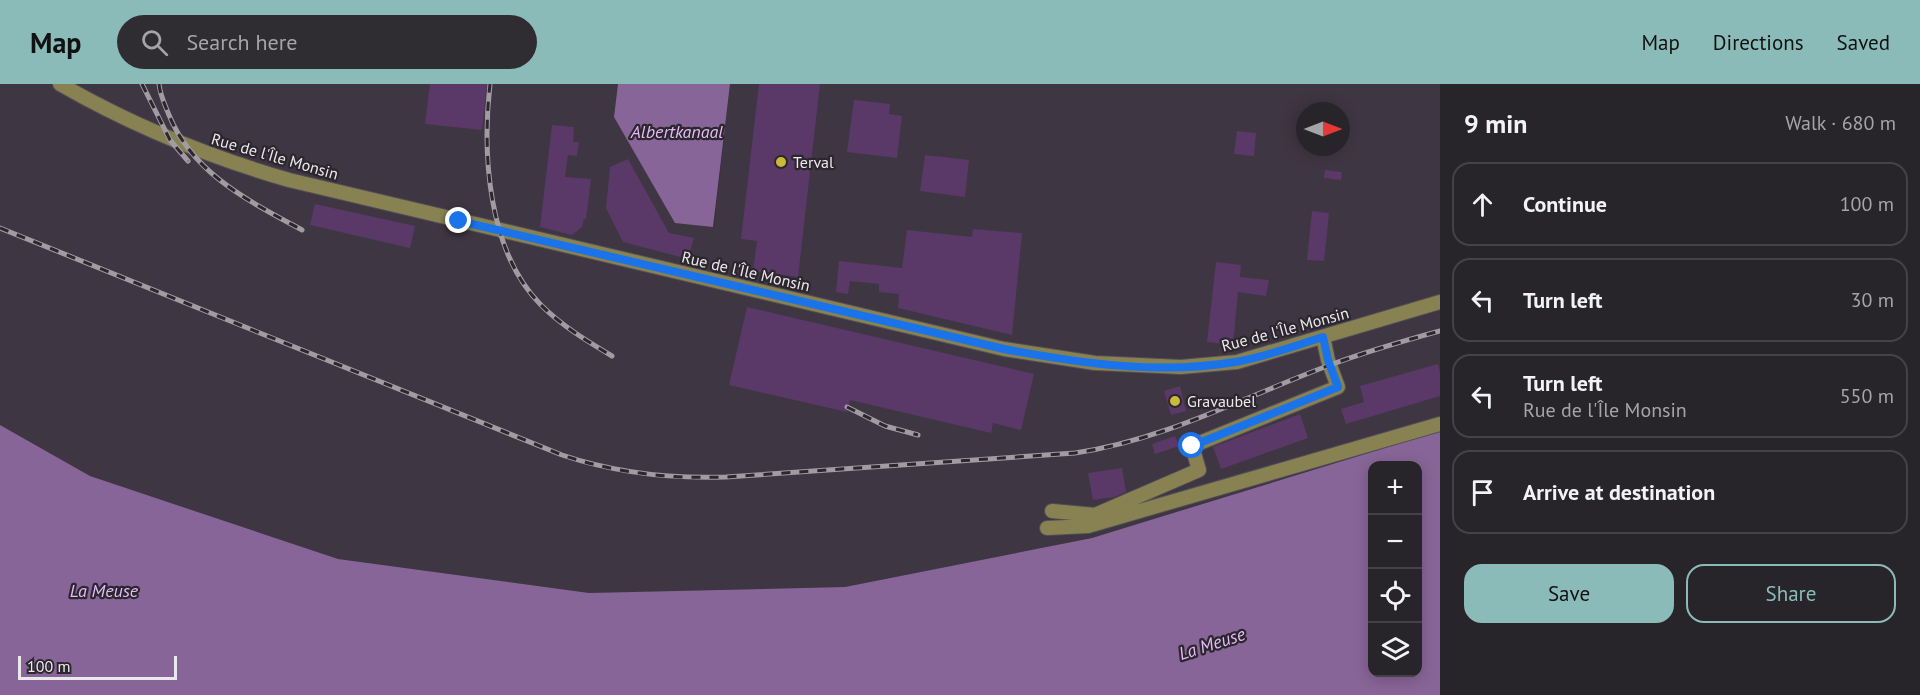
<!DOCTYPE html>
<meta charset="utf-8">
<style>
body{margin:0;font-family:"PT Sans",sans-serif;background:#302d32;color:#f1f3f6}
.controls{position:absolute;right:18px;bottom:18px;display:grid;overflow:hidden;border-radius:12px;box-shadow:0 3px 15px #0003}
.controls button{width:54px;height:54px;display:grid;place-items:center;padding:0;border:0;border-bottom:2px solid #444247;background:#28252a;color:#f1f3f6;font:30px sans-serif}
.compass{position:absolute;left:1296px;top:18px;width:54px;height:54px;border-radius:50%;background:#28252a;box-shadow:0 3px 15px #0003;rotate:90deg}
.scale{position:absolute;left:18px;bottom:15px;width:159px;box-sizing:border-box;padding-left:6px;border:3px solid #ece9ed;border-top:0;font-size:16px;line-height:21px;white-space:nowrap;color:#ece9ed;-webkit-text-stroke:4px #2c272e;paint-order:stroke}
.stop{position:absolute;width:18px;height:18px;margin:-14px;border:4px solid #1a73e8;border-radius:50%;background:#fff}
.stop.end{background:#1a73e8;border-color:#fff;box-shadow:0 2px 6px #0008}
.list{margin:0;padding:0;list-style:none}
h2{display:flex;justify-content:space-between;align-items:center;height:78px;margin:0;padding:0 24px;font-size:26px}
h2 small{font-size:20px;font-weight:400;color:#a5a5a8}
.list li{display:grid;grid-template-columns:39px 1fr auto;gap:18px;align-items:center;box-sizing:border-box;height:84px;margin:0 12px 12px;padding:0 12px;border:2px solid #444247;border-radius:18px}
.list b{display:block;font-size:22px;white-space:nowrap}
.list p{margin:0;font-size:20px;white-space:nowrap;color:#a5a5a8}
.list em{font-size:20px;font-style:normal;color:#a5a5a8}
.actions{display:flex;gap:12px;padding:18px 24px}
.actions a{flex:1;padding:14px 0;border:2px solid #8bbbb9;border-radius:18px;text-align:center;font-size:21px;color:#8bbbb9}
.actions .main{background:#8bbbb9;color:#111}
.icon{flex:none;width:33px;height:33px;fill:none;stroke:currentColor;stroke-width:2;stroke-linecap:round;stroke-linejoin:round}
.map{position:relative;flex:none;width:1440px;height:611px;overflow:hidden}
header{display:flex;align-items:center;gap:36px;box-sizing:border-box;height:84px;padding:0 30px;background:#8bbbb9;color:#111}
header strong{font-size:28px}
nav{display:flex;gap:33px;margin-inline-start:auto;font-size:21px}
.search{width:420px;height:54px;background:#302d32;display:flex;align-items:center;gap:15px;box-sizing:border-box;padding:0 21px;border-radius:33px;color:#a5a5a8;font-size:22px}
main{display:flex}
aside{flex:1;background:#28252a}
.map>svg:first-child{display:block}
.built{fill:#3f3643;fill-rule:evenodd}
.water{fill:#886598;fill-rule:evenodd}
.building{fill:#5a3868}
.lines{fill:none;stroke-linecap:round;stroke-linejoin:round}
.minor-casing{stroke:#534e55;stroke-width:16}
.minor{stroke:#888253;stroke-width:14}
.rail-casing{stroke:#a09ca2;stroke-width:5}
.rail{stroke:#2c272e;stroke-width:3;stroke-dasharray:9;stroke-linecap:butt}
.route{stroke:#1a73e8;stroke-width:8}
.poi-dot{fill:#c9ba3a;stroke:#2c272e;stroke-width:2}
.labels{text-anchor:middle;stroke-width:4.5;stroke-linejoin:round;paint-order:stroke}
.street-label{font-size:16px;fill:#ece9ed;stroke:#2c272e}
.poi-label{font-size:16px;fill:#ece9ed;stroke:#2c272e;text-anchor:start}
.water-label{font-size:18px;font-style:italic;fill:#e5bbf8;stroke:#2c272e}
</style>
<header>
<strong>Map</strong>
<div class="search"><svg class="icon" aria-label="search" viewBox="0 0 24 24"><circle cx="10" cy="10" r="6"/><path d="M15 15l6 6"/></svg>Search here</div>
<nav><a>Map</a><a>Directions</a><a>Saved</a></nav>
</header>
<main>
<div class="map">
<svg width="1440" height="611" viewBox="0 0 1440 611">
<rect width="100%" height="100%" fill="#363138"/>
<path class="built" d="M0 0H618L614 33 714 143 730 0H1440V347L1092 454 845 503 588 509 338 475 90 392 0 341ZM1305 27H1341V63H1305Z"/>
<path class="water" d="M618 0H730L713 143 675 139 614 33Z
M0 341 90 392 338 475 589 509 845 503 1092 454 1440 347V611H0ZM1372 382H1418V588H1372Z"/>
<path class="building" d="M430 0H487L482 46 425 40Z
M759 0H820L798 193 753 187 757 157 741 155Z
M854 16 890 20 889 30 902 32 897 74 847 68Z
M552 41 574 43 573 58H579L577 72 568 71 565 93 591 95 586 135H584L582 143 572 151 540 143Z
M1237 47 1256 49 1254 72 1234 70Z
M925 71 969 76 965 113 920 107Z
M628 75 669 149 694 154 688 175 623 158 606 124 610 83Z
M1325 86 1342 88 1341 96 1324 94Z
M315 120 415 142 410 164 310 141Z
M1312 127 1329 129 1324 177 1307 176Z
M973 145 1022 149 1012 251 898 224 899 210 879 208V200L850 197 848 210 836 208 839 177 902 184 907 146 972 153Z
M1216 178 1241 181 1240 193 1269 196 1266 212 1238 208 1233 261 1207 258Z
M747 223 1034 290 1021 346 993 339 991 349 850 316 847 328 729 301Z
M1438 280 1440 289V312L1346 340 1341 325 1364 318 1360 302Z
M1180 302 1186 327 1171 331 1164 307Z
M1300 330 1308 354 1221 385 1213 363Z
M1175 352 1179 362 1155 370 1152 360Z
M1122 384 1126 408 1114 413 1093 416 1088 389Z"/>
<g class="lines">
<defs>
<path id="minor" d="M60 0C133 42 209 73 289 96L1004 265 1095 279 1181 283 1237 278 1440 218
M1052 427 1095 431 1199 386 1192 362 1338 303 1328 276 1323 253
M1047 444 1088 442 1440 340"/>
</defs>
<use href="#minor" class="minor-casing"/>
<use href="#minor" class="minor"/>
<defs>
<path id="rail" d="M142 0 170 56 188 77
M159 0C160 11 165 21 169 31 193 90 249 117 302 146
M490 0C482 70 488 168 541 221 562 242 587 257 612 272
M0 144 562 371C616 389 669 395 726 393L1075 369C1165 356 1246 312 1330 281 1366 268 1403 257 1440 247
M847 323 885 342 918 351"/>
</defs>
<use href="#rail" class="rail-casing"/>
<use href="#rail" class="rail"/>
</g>
<g class="lines">
<path class="route" d="M459 137 1004 265C1079 279 1159 291 1235 278 1265 273 1294 262 1323 253L1328 276 1338 303 1192 362"/>
</g>
<g class="poi-dot">
<circle cx="781" cy="78" r="6"/>
<circle cx="1175" cy="317" r="6"/>
</g>
<g class="labels">
<g class="street-label">
<text transform="translate(275 72) rotate(16)" y="6">Rue de l'Île Monsin</text>
<text transform="translate(746 187) rotate(13)" y="6">Rue de l'Île Monsin</text>
<text transform="translate(1285 245) rotate(-15)" y="6">Rue de l'Île Monsin</text>
</g>
<g class="poi-label">
<text x="793" y="84">Terval</text>
<text x="1187" y="323">Gravaubel</text>
</g>
<g class="water-label">
<text x="677" y="54">Albertkanaal</text>
<text x="104" y="513">La Meuse</text>
<text transform="translate(1212 560) rotate(-18)" y="6">La Meuse</text>
</g>
</g>
</svg>
<div class="controls">
<button>+</button>
<button>−</button>
<button><svg class="icon" aria-label="locate" viewBox="0 0 24 24"><circle cx="12" cy="12" r="6"/><path d="M12 2v4M12 18v4M2 12h4M18 12h4"/></svg></button>
<button><svg class="icon" aria-label="layers" viewBox="0 0 24 24"><path d="M12 4l9 5-9 5-9-5zM3 14l9 5 9-5"/></svg></button>
</div>
<svg class="compass" viewBox="-18 -18 36 36"><path d="M0-13l5 13h-10z" fill="#e53935"/><path d="M0 13l5-13h-10z" fill="#a5a5a8"/></svg>
<div class="scale">100 m</div>
<div class="stop" style="left:1192px;top:362px"></div>
<div class="stop end" style="left:459px;top:137px"></div>
</div>
<aside>
<h2>9 min<small>Walk · 680 m</small></h2>
<ul class="list">
<li><svg class="icon" aria-label="ahead" viewBox="0 0 24 24"><path d="M12 20V5M6 11l6-6 6 6"/></svg><div><b>Continue</b></div><em>100 m</em></li>
<li><svg class="icon" aria-label="left" viewBox="0 0 24 24"><path d="M17 20v-9H6M10 6l-5 5 5 5"/></svg><div><b>Turn left</b></div><em>30 m</em></li>
<li><svg class="icon" aria-label="left" viewBox="0 0 24 24"><path d="M17 20v-9H6M10 6l-5 5 5 5"/></svg><div><b>Turn left</b><p>Rue de l'Île Monsin</p></div><em>550 m</em></li>
<li><svg class="icon" aria-label="arrive" viewBox="0 0 24 24"><path d="M6 21V4h12l-3 4 3 4H6"/></svg><div><b>Arrive at destination</b></div></li>
</ul>
<div class="actions"><a class="main">Save</a><a>Share</a></div>
</aside>
</main>
